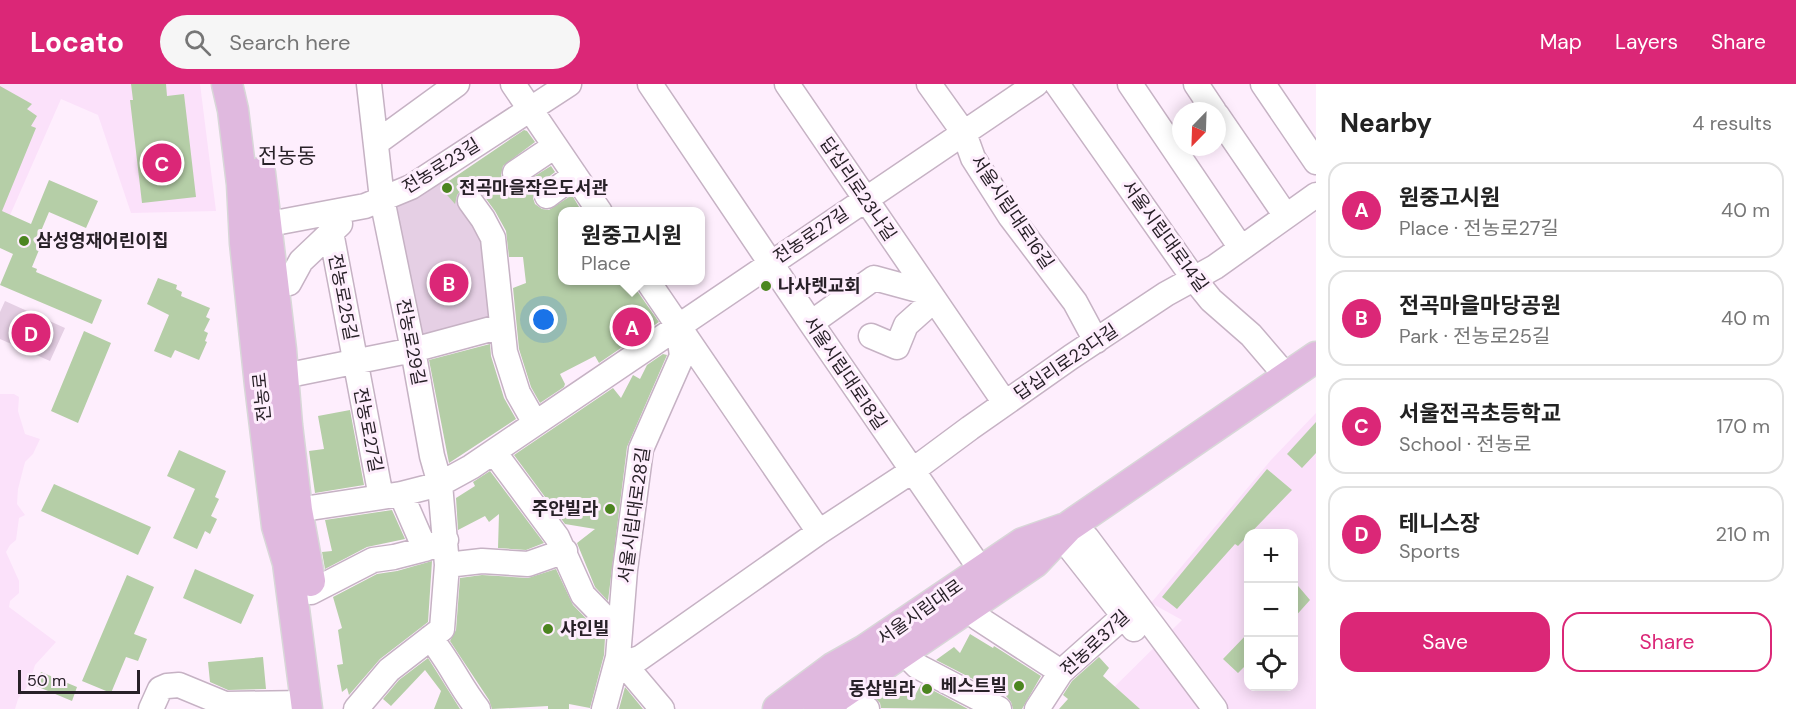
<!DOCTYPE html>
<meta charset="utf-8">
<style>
body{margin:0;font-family:"DM Sans","Noto Sans KR",sans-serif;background:#f6f6f6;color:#222}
.controls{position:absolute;right:18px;bottom:18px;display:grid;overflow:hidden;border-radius:12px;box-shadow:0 3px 15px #0003}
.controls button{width:54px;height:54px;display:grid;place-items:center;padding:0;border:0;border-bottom:2px solid #e0e0e0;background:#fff;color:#222;font:30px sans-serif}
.compass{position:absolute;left:1172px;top:18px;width:54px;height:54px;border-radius:50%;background:#fff;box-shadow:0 3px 15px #0003;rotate:203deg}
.scale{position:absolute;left:18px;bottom:15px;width:122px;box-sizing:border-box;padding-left:6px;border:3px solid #282128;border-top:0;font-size:16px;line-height:21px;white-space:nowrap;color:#282128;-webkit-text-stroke:4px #feeefd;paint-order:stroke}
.you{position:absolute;left:544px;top:236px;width:21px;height:21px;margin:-15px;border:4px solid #fff;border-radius:50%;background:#1a73e8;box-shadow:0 0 0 9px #1a73e833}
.badge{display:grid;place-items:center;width:39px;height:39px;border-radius:50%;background:#db2777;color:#fff;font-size:20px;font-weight:700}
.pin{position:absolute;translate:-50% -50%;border:3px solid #fff;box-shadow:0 2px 6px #0006}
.popup{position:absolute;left:558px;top:123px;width:147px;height:78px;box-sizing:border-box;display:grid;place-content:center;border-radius:12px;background:#fff;filter:drop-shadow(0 2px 4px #0005);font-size:20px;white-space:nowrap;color:#767676}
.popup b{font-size:22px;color:#222}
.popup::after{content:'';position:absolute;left:50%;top:100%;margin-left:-12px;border:12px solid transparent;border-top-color:#fff}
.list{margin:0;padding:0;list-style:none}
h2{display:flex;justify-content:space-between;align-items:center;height:78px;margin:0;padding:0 24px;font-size:26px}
h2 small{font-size:20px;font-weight:400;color:#767676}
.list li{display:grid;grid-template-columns:39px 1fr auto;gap:18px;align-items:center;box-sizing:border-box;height:96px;margin:0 12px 12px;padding:0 12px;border:2px solid #e0e0e0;border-radius:18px}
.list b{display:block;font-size:22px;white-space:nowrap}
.list p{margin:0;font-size:20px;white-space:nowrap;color:#767676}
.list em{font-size:20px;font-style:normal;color:#767676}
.actions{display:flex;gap:12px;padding:18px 24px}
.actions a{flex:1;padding:14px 0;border:2px solid #db2777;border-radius:18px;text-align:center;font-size:21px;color:#db2777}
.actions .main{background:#db2777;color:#fff}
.icon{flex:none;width:33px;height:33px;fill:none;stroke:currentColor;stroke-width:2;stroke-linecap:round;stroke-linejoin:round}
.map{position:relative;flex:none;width:1316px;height:625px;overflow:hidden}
header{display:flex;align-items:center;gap:36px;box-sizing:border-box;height:84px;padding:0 30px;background:#db2777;color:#fff}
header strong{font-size:28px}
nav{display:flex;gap:33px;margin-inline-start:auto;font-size:21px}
.search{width:420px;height:54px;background:#f6f6f6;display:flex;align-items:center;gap:15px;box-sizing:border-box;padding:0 21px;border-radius:33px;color:#767676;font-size:22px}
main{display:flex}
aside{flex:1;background:#fff}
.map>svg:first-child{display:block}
.built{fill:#fbe1fa;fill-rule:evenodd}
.park{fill:#e5cfe4}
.building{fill:#b5cea7}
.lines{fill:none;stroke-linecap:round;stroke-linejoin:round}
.minor-casing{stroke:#c6b2c4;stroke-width:27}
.major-casing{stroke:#d8d7d8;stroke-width:33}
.minor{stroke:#fff;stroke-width:24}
.major{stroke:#e0b9df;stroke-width:30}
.poi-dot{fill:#4c8520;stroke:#feeefd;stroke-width:2}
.labels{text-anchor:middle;stroke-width:6;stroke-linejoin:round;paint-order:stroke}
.street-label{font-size:18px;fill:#282128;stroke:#feeefd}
.poi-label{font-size:18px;font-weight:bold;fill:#282128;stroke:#feeefd;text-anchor:start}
.quarter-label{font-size:21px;fill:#282128;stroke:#feeefd}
</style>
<header>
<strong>Locato</strong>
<div class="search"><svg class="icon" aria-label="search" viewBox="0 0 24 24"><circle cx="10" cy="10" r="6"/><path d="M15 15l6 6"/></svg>Search here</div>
<nav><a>Map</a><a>Layers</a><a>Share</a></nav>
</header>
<main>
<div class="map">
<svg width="1316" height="625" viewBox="0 0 1316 625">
<rect width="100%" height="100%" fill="#feeefd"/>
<path class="built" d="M0 0H200L216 127 131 129 98 31 61 15 0 154Z
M0 310H14L19 313 18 327 25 350 40 355 33 370 25 378 18 405 17 420 25 431 19 434 16 456 10 461 6 468 19 497V509L10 517 9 523 56 558 35 581 29 600 18 615 15 625H0Z
M1316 329V625H1092L1182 536 1151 519 1271 376ZM1248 450H1294V602H1248Z"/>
<path class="park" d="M446 93 479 134 499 240 417 262 392 137 395 119Z
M5 217 65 244 50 277 0 255V228Z"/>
<path class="building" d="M131 0H166L167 12 184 10 196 113 142 119 130 16H133Z
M0 2 32 20 27 25 37 32 31 42 36 44 2 127 31 140 49 96 98 117 86 144 49 128 36 159 41 161 32 183 37 185 36 188 102 216 92 240 0 201 13 170 0 164Z
M524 46 527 47 535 58 503 82 501 91 504 97 509 102 517 103 551 82 555 88 538 101 534 107 533 114 535 120 542 125 549 126 572 111 582 128H563V196H633L635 204 659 238 599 279 595 272 560 290 565 300 564 303 540 319 531 303 519 265 513 204 526 199 523 173H509L506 147 495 127 481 108 475 104 469 103 462 105 457 111 455 120 440 103Z
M158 194 177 201 176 205 182 208 181 212 210 224 206 233 210 235 204 247 208 249 205 257 207 258 199 276 175 266 171 274 154 267 169 231 147 220Z
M84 247 111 259 78 339 51 327Z
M490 260 491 272 504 314 516 335 449 379 429 276Z
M663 270 667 271 627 363 608 517 595 503 577 459 595 445 565 440 514 371 613 304 621 314 633 291 640 295 647 281Z
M350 326 364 401 315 409 309 367 324 365 318 332Z
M1316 338V369L1302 384 1287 370Z
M179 366 226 387 215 413 219 415 211 432 217 435 210 450 205 447 197 465 173 454 195 405 167 392Z
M1267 385 1292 406 1238 462 1235 460 1177 525 1162 513Z
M490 387 544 459 526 466 498 464 499 430 489 438 485 432 458 446 456 414 475 402 473 398Z
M54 400 151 443 138 471 41 427Z
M392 426 405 455 367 463 325 485 322 468 332 467 325 436Z
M432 477 428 538 380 575 349 611 347 604 342 608 337 581 343 580 338 546 342 544 333 513 377 490 397 487Z
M195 485 254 511 241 540 183 514Z
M556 485 573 521 605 554 604 571 590 624 569 620V625H548V622L492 625 489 616 450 557 456 546 460 494 482 491 528 494Z
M127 491 154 503 134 550 147 555 138 577 126 573 111 609 82 597Z
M1293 496 1310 516 1293 535Z
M1248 549V579L1238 589 1223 575Z
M970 550 993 564 994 562 1041 592 1022 625H1013L1011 618 1006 612 936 576 954 563 960 569Z
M263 573 266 605 228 606 210 598 208 578Z
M1099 573 1109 584 1103 592 1140 625H1059L1068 615 1063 611 1072 597Z
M428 574 460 625H434L441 607 425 586 391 622 383 615 399 596Z
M41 588 77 603 72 617 36 602Z
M899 596 912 617 921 600 968 625 881 624 880 619 874 613Z
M625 603 643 625H619Z"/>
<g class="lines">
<defs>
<path id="minor" d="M513 0 600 128
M650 0 811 239 981 486
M787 0 1005 319
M929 0 964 49 973 74 1010 132 1075 218 1096 257
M1057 0 1194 195 1211 216 1251 251 1287 293
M1130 0 1241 164
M1196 0 1214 27
M1263 0 1316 78
M1217 31 1286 132
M376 59 457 0
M515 89 555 62
M547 112 575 91
M470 117 483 135 493 154 505 268 518 309 535 339
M265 135 280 138 365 122 411 103 569 0
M331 148 381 413
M647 196 819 448
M289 199 301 177 340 140
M811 239 874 194 929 209
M871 252 897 263 906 241 934 216
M299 289 413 266 502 242
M494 368 557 453 583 511 620 549
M401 410 425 465
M297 426 401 410 440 400 471 383 1036 0
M1068 443 1087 454 1215 625
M1068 443 1071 465 1134 545
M447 481 482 477 528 480 565 467
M311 508 373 476 394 473 425 465 446 456
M978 534 1061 588
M430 554C449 576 460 603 478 625
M903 568 917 582 999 625
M618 573 631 577 640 574 819 448 912 387 970 344 1071 273 1166 210 1215 183 1316 111
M618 573 662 625
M847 606 856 617 867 625
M151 625 160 605 167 602 179 601 225 620 306 619
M356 625 389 586 442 545 447 481 440 400 432 372 413 266 382 115 369 0
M604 625 618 573 625 486 641 365 682 272 678 242
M1037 625 1061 588 1134 523"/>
<path id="major" d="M227 0 233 26 242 100 245 159 260 301 277 442 288 479 307 625
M260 89 281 266 287 341 297 426 310 497
M778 625 833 584 865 566 1023 459 1063 445
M819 625 1035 478 1068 443 1316 273"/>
</defs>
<use href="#minor" class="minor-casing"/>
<use href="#major" class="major-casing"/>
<use href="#minor" class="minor"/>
<use href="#major" class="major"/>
</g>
<g class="poi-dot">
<circle cx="447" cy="104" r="6"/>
<circle cx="24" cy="157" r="6"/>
<circle cx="766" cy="202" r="6"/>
<circle cx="610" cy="425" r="6"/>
<circle cx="548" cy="545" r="6"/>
<circle cx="1019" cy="602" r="6"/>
<circle cx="927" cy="605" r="6"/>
</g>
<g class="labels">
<g class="street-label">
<text transform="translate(441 82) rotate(-32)" y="6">전농로23길</text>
<text transform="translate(858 105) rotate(56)" y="6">답십리로23나길</text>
<text transform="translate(1012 128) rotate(56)" y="6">서울시립대로16길</text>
<text transform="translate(811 151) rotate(-34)" y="6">전농로27길</text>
<text transform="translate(1165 152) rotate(54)" y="6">서울시립대로14길</text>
<text transform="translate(343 213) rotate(79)" y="6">전농로25길</text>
<text transform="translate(411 258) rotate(79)" y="6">전농로29길</text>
<text transform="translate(1066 278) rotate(-34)" y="6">답십리로23다길</text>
<text transform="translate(845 289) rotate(56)" y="6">서울시립대로18길</text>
<text transform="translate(262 313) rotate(-96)" y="6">전농로</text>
<text transform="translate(368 346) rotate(79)" y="6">전농로27길</text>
<text transform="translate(634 431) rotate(-82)" y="6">서울시립대로28길</text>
<text transform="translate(920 528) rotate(-35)" y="6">서울시립대로</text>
<text transform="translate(1095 559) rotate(-43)" y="6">전농로37길</text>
</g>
<g class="poi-label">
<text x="459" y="110">전곡마을작은도서관</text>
<text x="36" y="163">삼성영재어린이집</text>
<text x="778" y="208">나사렛교회</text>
<text x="598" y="431" text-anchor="end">주안빌라</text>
<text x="560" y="551">샤인빌</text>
<text x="1007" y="608" text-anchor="end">베스트빌</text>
<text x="915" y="611" text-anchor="end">동삼빌라</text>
</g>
<g class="quarter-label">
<text x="287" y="79">전농동</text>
</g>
</g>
</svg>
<div class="controls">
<button>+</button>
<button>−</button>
<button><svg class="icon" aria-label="locate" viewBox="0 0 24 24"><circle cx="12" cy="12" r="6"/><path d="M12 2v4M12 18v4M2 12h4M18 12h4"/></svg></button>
</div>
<svg class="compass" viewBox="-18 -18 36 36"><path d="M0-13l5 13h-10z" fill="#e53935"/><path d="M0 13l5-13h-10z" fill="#767676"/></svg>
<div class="scale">50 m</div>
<div class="you"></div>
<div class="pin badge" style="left:632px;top:243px">A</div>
<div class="popup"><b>원중고시원</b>Place</div>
<div class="pin badge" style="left:449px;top:199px">B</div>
<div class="pin badge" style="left:162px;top:79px">C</div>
<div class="pin badge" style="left:31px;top:249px">D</div>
</div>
<aside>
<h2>Nearby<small>4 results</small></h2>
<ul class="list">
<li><span class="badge">A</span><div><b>원중고시원</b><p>Place · 전농로27길</p></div><em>40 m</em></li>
<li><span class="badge">B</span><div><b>전곡마을마당공원</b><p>Park · 전농로25길</p></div><em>40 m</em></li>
<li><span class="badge">C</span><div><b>서울전곡초등학교</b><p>School · 전농로</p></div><em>170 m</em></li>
<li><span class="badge">D</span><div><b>테니스장</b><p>Sports</p></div><em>210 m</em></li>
</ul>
<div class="actions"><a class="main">Save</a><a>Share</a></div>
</aside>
</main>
